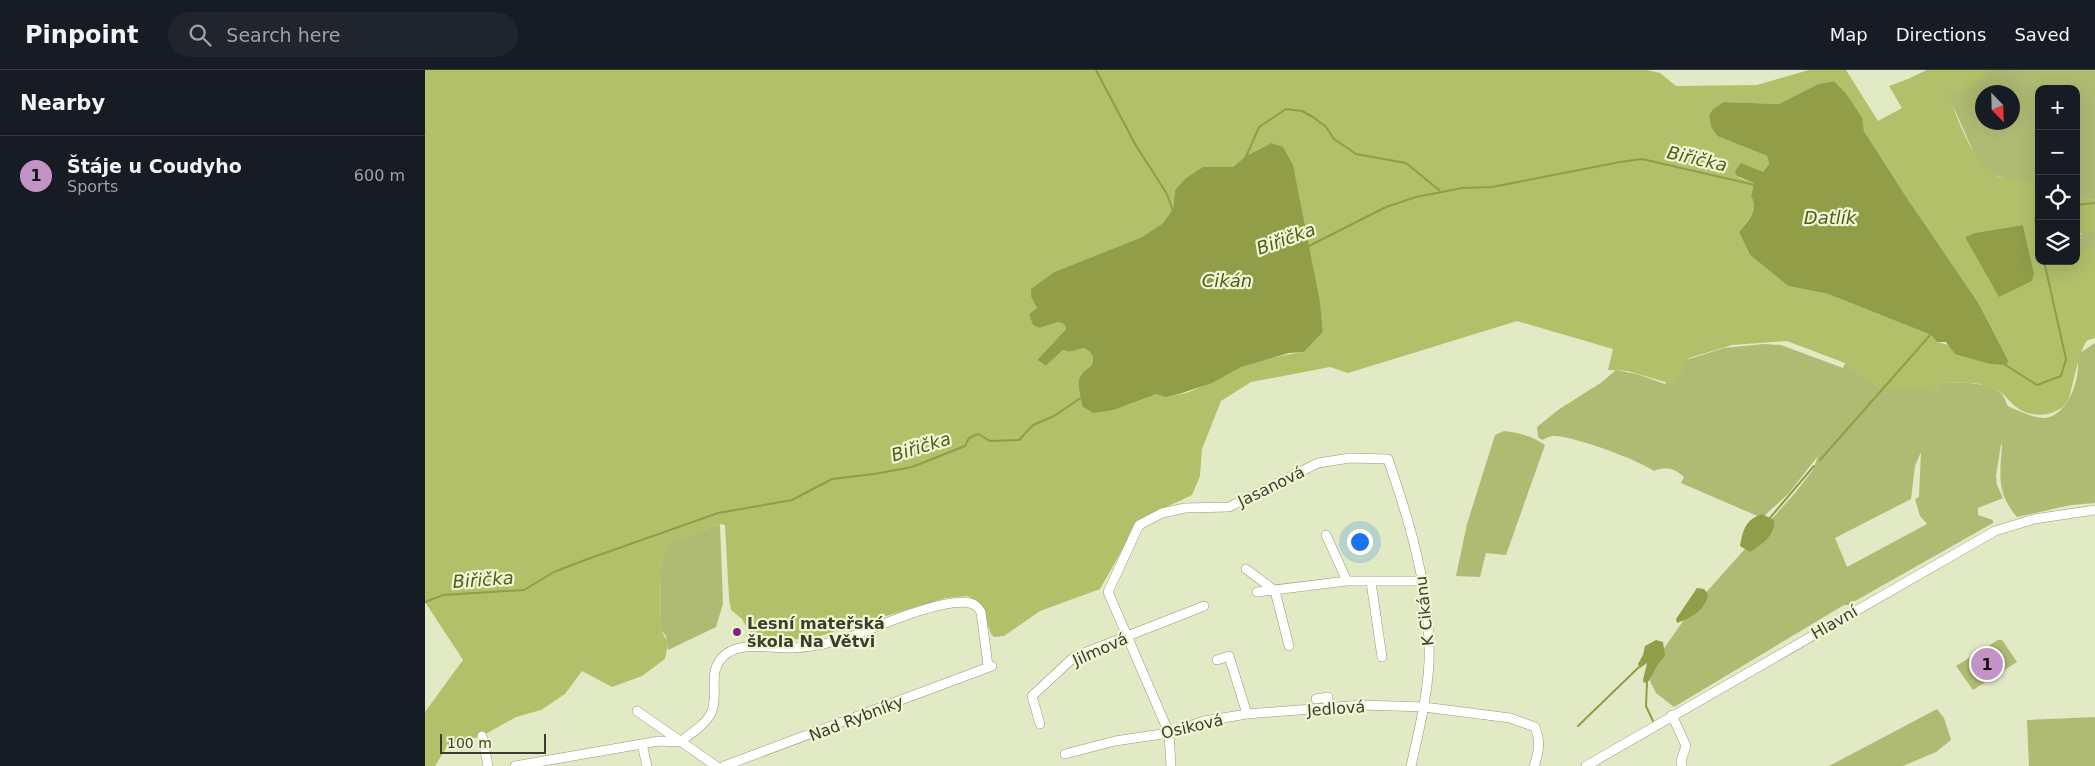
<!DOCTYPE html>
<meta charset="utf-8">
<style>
body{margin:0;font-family:"DejaVu Sans",sans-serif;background:#20242c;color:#f1f3f6}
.controls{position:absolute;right:15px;top:15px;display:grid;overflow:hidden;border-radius:10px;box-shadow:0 5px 20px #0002}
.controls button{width:45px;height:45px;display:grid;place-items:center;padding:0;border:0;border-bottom:1px solid #363941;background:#171b24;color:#f1f3f6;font:25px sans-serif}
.compass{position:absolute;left:1550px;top:15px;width:45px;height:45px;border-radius:50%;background:#171b24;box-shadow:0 5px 20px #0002;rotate:157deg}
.scale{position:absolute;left:15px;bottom:12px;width:106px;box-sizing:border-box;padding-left:5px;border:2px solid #3b3e2f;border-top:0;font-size:14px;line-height:18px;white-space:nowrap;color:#3b3e2f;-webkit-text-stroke:4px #eff6d2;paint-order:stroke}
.you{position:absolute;left:934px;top:471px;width:18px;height:18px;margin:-12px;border:4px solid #fff;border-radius:50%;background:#1a73e8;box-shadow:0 0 0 8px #1a73e833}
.badge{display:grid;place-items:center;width:32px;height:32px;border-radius:50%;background:#c194c5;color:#111;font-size:16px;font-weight:700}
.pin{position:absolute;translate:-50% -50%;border:2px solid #fff;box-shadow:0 1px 5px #0006}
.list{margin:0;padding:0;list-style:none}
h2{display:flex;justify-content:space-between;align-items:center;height:65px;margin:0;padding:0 20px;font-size:21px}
h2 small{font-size:16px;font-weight:400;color:#9ea1a6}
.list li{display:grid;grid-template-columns:32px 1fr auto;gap:15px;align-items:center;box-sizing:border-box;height:80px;padding:0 20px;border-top:1px solid #363941}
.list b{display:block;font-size:19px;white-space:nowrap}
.list p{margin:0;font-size:16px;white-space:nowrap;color:#9ea1a6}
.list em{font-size:16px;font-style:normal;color:#9ea1a6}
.icon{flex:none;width:28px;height:28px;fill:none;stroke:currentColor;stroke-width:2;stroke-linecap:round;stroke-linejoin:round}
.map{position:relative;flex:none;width:1670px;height:696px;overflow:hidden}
header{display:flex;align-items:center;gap:30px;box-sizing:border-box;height:70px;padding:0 25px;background:#171b24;border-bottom:1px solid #363941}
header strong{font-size:24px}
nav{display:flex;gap:28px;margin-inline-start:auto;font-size:18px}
.search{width:350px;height:45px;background:#20242c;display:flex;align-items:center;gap:12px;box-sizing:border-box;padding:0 18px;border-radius:28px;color:#9ea1a6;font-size:19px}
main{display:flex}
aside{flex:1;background:#171b24}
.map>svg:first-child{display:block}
.green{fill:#afbb73;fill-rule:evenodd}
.forest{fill:#b2c069;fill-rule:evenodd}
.water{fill:#919e47}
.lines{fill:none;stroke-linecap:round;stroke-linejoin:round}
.stream{stroke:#919e47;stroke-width:2}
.minor-casing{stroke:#959b79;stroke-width:10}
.minor{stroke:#fff;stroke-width:9}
.poi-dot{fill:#862189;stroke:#eff6d2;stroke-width:2}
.labels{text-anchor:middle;stroke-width:4.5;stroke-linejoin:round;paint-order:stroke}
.street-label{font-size:16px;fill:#3b3e2f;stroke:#eff6d2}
.poi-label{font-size:16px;font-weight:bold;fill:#3b3e2f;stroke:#eff6d2;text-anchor:start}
.water-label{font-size:18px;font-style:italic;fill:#535c1e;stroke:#eff6d2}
</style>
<header>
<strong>Pinpoint</strong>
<div class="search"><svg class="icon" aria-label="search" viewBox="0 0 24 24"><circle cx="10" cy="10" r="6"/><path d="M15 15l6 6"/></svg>Search here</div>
<nav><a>Map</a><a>Directions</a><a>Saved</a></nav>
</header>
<main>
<aside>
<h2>Nearby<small></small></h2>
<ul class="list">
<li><span class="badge">1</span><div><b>Štáje u Coudyho</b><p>Sports</p></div><em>600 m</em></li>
</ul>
</aside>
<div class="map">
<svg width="1670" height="696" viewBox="0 0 1670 696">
<rect width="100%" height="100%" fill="#e2e9c5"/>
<path class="green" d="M1502 0H1670V130L1651 126V19H1614V115L1588 113 1565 103 1552 90 1528 36 1485 8ZM1558 22H1588V52H1558Z
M1670 153V185L1651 191V168Z
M1670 273V433L1646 435 1592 447C1571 423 1575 405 1577 375L1576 374 1571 406 1572 415 1578 428 1553 438V445L1568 450V453L1423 535H1419L1249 637 1231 623 1225 611 1230 591 1268 537 1370 423 1388 400 1393 386 1363 424 1337 448 1256 413 1259 407C1249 398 1242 396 1229 401 1214 390 1146 365 1128 366 1124 366 1120 369 1117 370L1113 367 1112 357 1133 340 1177 312 1191 300 1212 304 1240 314 1264 289 1299 278 1339 274 1356 275 1418 298 1420 293 1455 319C1480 317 1558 304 1576 323 1579 326 1581 332 1583 336 1591 340 1611 349 1620 348 1644 345 1657 305 1652 285ZM1496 382 1494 427 1490 429 1495 446 1502 454 1422 497 1410 468 1486 429 1490 396Z
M1079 361C1094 363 1108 366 1120 375L1081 485 1061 483 1055 507 1031 506 1042 454 1070 365Z
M295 454 298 534 291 557 243 580 241 566 236 560 235 498 243 473Z
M1573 570H1577L1592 592 1548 620 1531 596Z
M1512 639 1519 648 1526 670 1511 682 1478 696H1404Z
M1670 647V696H1604L1602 650Z"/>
<path class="forest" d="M0 0H1222L1235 3 1251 16 1332 15 1384 0H1421L1453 51 1477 38 1464 16 1507 0H1564L1551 16 1524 24C1532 50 1551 102 1579 109 1590 112 1603 111 1614 112V191H1651V181L1670 177V268C1668 269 1665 269 1663 270 1655 275 1648 316 1644 328 1637 346 1609 349 1594 339 1585 334 1580 323 1570 319 1555 311 1534 313 1517 313L1512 321 1454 319 1420 293 1362 271 1307 275 1264 288 1250 315 1203 301 1183 300 1188 279 1092 251 923 303 905 297 826 312 796 331 777 379 775 406 767 425 714 450 675 519 615 541 579 566 569 567 566 564 555 533 542 526 521 528 388 568 324 573 326 565 317 549 306 540 304 528 300 455 295 454 244 473 235 498 236 560 243 573 240 589 217 606 187 617 157 601 140 624 116 640 91 647 57 666 23 675 10 696H0V642L38 590 0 532ZM1409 11 1421 23 1436 48 1439 61 1480 125 1554 234 1583 290 1512 272 1506 265 1403 224 1363 216 1325 185 1314 162C1323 149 1334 142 1326 126L1329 113 1312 107 1338 102 1344 94 1342 86 1292 66 1286 57 1284 47 1287 40 1298 32 1354 34 1393 14ZM846 73C868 135 893 196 898 262L879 282C863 284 830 291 815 297 789 308 761 332 731 324L657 336C654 316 648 308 666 296 671 287 666 282 659 278L644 282 638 280 622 295H618L612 290 641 259 639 254 633 252 615 258 604 244 612 238 606 220 629 202 717 167 738 153 748 139 750 120 778 97H808L821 86ZM1598 155 1609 203 1540 167 1549 163Z
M1651 126 1670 130V161L1651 164Z"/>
<path class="water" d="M1409 11 1421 23 1437 48 1439 61 1480 125 1554 234 1583 290 1582 295 1565 294 1530 284 1521 272H1512L1506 265 1403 224 1363 216 1325 185 1314 162C1323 150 1334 142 1326 126L1329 113 1312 106 1310 101 1316 93 1338 102 1344 94 1342 86 1292 66 1286 57 1284 46 1287 40 1298 32 1354 34 1393 14Z
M846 73 858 77 868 95 895 232 898 262 879 282 864 283 816 297 787 313 754 324 741 327 731 324 688 340 668 343 657 336C654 315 648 308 666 296 671 287 666 282 659 278L644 282 638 280 622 295H619L612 290 641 259 639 254 633 252 615 258 608 255 604 244 612 238 606 226V219L629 202 717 167 738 153 748 139 750 120 761 108 778 97H808L821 86Z
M1598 155 1609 203 1607 211 1574 227 1540 167 1549 163Z
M1337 444 1349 450C1351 465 1336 475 1325 482L1315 476C1318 460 1320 450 1337 444Z
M1272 518 1279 519 1283 524C1281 540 1266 548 1252 553L1251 549Z
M1231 570 1238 572 1240 586 1233 594 1224 611 1219 613 1218 610 1222 593 1215 598 1213 594 1218 585 1220 576Z"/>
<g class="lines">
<path class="stream" d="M671 0 710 74 742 124 748 141
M821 87 834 57 861 39 877 41 888 47 901 57 909 69 931 84 981 93 1014 120
M1651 135 1670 133
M1614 143 1610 149 1614 167
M882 177 961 137 991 127 1037 118 1067 117 1195 92 1217 89 1330 115
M1579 294 1612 315 1636 306 1641 289 1619 191
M1395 390 1507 263
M1344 449 1389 396
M0 532 18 525 99 520 129 502 160 490 293 443 367 430 407 409 449 404 487 397 540 376 544 368 553 364 565 371 594 370 608 355 629 346 657 327
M1222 612 1221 636 1228 651
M1153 656 1214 597"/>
<defs>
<path id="minor" d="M901 465 922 511
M821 499 850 521
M946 512 957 587
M850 521 864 576
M832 522 922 511H996
M792 590 804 586 822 644
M891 629 903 627V638
M212 641 291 696
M1247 645 1261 676 1256 691 1257 696
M615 654 607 626 649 587 779 536
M57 666 63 696
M217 674 222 696
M640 684 690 671 744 663 779 651 822 644 937 635 999 637 1085 648 1110 657C1116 672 1114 681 1109 696
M90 696 234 671 255 672C265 664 282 654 287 641 294 621 281 600 301 584 318 571 348 579 368 578 388 577 410 572 428 566 454 556 519 527 545 533 550 534 553 537 556 542L563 596
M299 696 567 596
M746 696 744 663 683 522 714 455 737 443 760 438 804 437 893 393 925 388 963 389C983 447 1002 509 1004 571 1006 613 995 656 986 696
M1161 696 1570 461 1609 449 1670 440"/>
</defs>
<use href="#minor" class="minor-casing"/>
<use href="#minor" class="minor"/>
</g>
<circle class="poi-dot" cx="312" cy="562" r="5"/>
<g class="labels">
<g class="street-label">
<text transform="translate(846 416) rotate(-26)" y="6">Jasanová</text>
<text transform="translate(999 541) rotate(-96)" y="6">K Cikánu</text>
<text transform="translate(1409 552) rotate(-30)" y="6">Hlavní</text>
<text transform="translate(675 579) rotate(-24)" y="6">Jilmová</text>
<text transform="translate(911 638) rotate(-4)" y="6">Jedlová</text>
<text transform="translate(431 648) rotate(-21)" y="6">Nad Rybníky</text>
<text transform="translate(767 656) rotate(-13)" y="6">Osiková</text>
</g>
<g class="poi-label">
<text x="322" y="559">Lesní mateřská<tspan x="322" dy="18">škola Na Větvi</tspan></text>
</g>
<g class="water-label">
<text transform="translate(1272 89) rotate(13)" y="6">Biřička</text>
<text x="1405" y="154">Datlík</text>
<text transform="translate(861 169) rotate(-20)" y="6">Biřička</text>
<text x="802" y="217">Cikán</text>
<text transform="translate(496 377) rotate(-17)" y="6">Biřička</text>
<text transform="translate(58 510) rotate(-4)" y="6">Biřička</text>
</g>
</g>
</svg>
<div class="controls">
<button>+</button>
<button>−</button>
<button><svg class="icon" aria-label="locate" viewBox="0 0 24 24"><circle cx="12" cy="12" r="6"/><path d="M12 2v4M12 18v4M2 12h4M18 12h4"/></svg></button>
<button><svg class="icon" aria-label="layers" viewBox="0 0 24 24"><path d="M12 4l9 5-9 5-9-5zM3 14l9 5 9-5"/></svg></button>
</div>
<svg class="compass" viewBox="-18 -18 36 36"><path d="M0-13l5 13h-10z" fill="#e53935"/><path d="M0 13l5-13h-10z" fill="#9ea1a6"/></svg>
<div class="scale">100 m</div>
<div class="you"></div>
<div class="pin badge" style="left:1562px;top:594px">1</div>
</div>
</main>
